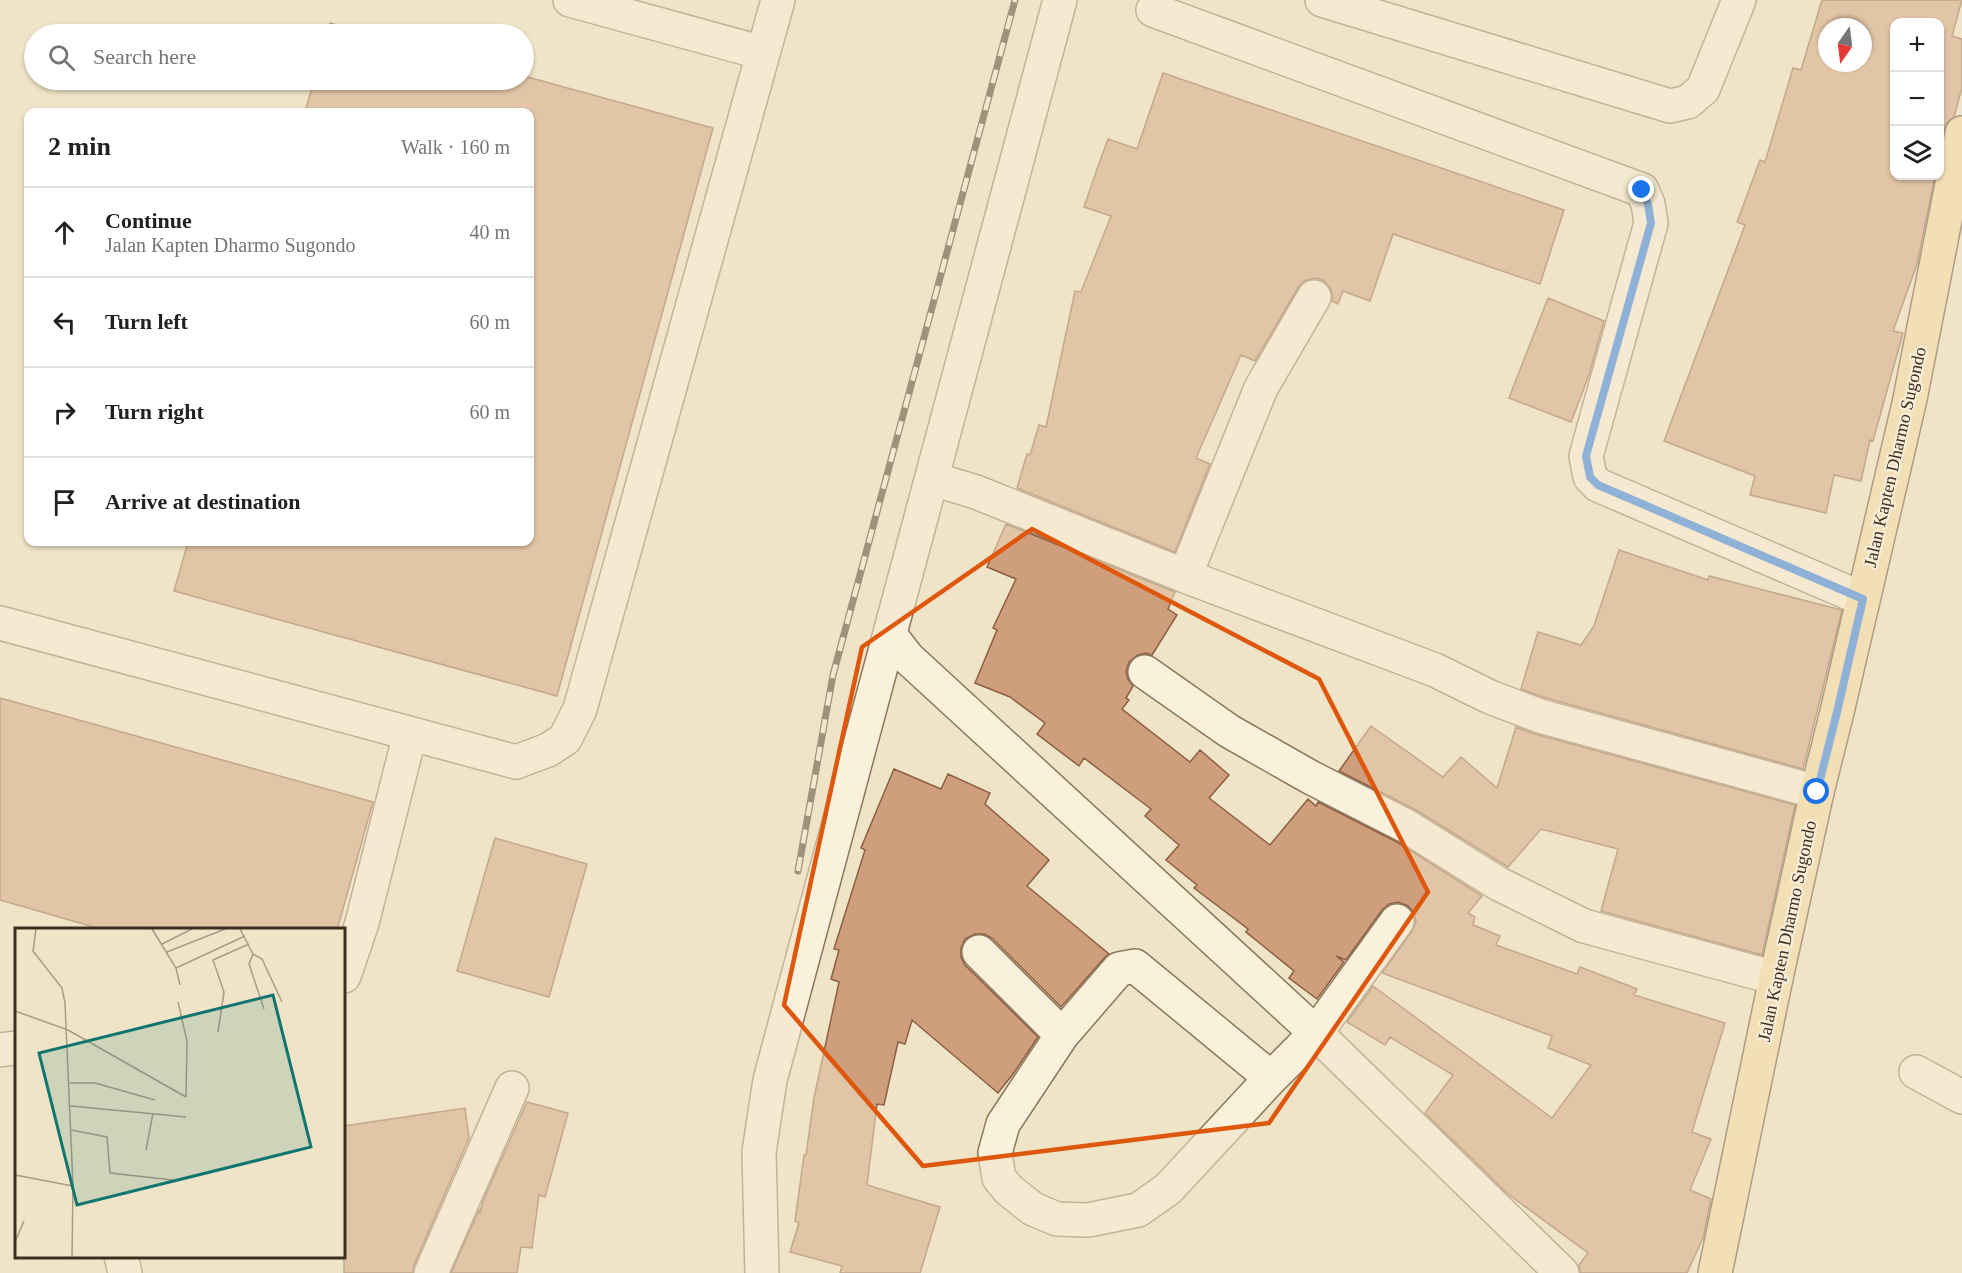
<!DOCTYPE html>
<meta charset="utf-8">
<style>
body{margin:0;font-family:Georgia,serif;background:#f2f2f2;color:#202124}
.controls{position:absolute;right:18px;top:18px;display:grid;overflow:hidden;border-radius:12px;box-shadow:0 2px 4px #0004}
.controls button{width:54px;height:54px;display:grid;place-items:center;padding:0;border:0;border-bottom:2px solid #e0e0e0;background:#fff;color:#202124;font:30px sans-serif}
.compass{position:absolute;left:1818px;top:18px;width:54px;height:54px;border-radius:50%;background:#fff;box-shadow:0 2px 4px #0004;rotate:194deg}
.stop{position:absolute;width:18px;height:18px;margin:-14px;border:4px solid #1a73e8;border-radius:50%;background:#fff}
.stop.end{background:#1a73e8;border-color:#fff;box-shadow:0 2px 6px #0008}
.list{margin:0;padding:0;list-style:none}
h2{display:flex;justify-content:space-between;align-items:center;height:78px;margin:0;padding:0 24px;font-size:26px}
h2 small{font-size:20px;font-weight:400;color:#757577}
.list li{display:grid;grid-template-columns:39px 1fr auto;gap:18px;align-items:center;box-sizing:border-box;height:90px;padding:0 24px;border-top:2px solid #e0e0e0}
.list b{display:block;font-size:22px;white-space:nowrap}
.list p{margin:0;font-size:20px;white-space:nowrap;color:#757577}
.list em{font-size:20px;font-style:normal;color:#757577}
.icon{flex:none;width:33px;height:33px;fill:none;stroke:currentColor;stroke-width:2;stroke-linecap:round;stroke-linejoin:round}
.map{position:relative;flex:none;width:1962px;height:1273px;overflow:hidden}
.search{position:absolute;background:#fff;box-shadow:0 2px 4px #0004;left:24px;top:24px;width:510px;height:66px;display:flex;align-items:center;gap:15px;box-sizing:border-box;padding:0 21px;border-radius:33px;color:#757577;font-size:22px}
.panel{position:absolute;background:#fff;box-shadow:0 2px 4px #0004;left:24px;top:108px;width:510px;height:438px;border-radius:12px}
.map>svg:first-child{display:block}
.building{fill:#cf9f7d;stroke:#8d5f41;stroke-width:1.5;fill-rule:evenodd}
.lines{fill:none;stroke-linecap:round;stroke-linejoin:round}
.minor-casing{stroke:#8d765c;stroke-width:36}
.major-casing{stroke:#5b4430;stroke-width:36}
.minor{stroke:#faf1dc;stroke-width:33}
.major{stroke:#f3d9a0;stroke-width:33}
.rail-casing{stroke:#3d2e20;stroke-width:7}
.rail{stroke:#f7eed8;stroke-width:4.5;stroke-dasharray:14;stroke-linecap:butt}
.route{stroke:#1a73e8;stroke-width:8}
.marked{fill:none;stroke:#df570d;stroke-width:4.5;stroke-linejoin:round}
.labels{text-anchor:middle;stroke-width:4.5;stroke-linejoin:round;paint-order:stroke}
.street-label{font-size:18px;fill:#3d2e20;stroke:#f7eed8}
.inset-road{fill:none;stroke:#a89b85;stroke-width:1.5}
.view{fill:#0f766e;fill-opacity:0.15;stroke:#0f766e;stroke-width:3}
.inset-edge{fill:none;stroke:#3d2e20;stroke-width:3}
</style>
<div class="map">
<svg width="1962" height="1273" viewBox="0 0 1962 1273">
<rect width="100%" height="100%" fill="#f0e4c8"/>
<path class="building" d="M1822 0H1962L1952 36 1962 39V88L1954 117 1948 121 1944 129 1940 150V22H1894V176H1935L1917 264 1893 331 1903 333 1873 441 1870 440 1861 481 1834 475 1826 513 1750 495 1755 476 1664 441 1745 225 1737 222 1760 160 1765 162 1793 68 1801 70ZM1827 27H1863V63H1827Z
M330 23 371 34H326Z
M1163 73 1564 210 1540 284 1393 234 1370 301 1343 291 1338 304 1332 301 1333 296 1330 288 1324 281 1315 278 1304 281 1298 288 1255 361 1241 355 1196 458 1210 464 1175 552 1017 488 1027 454 1030 455 1039 425 1046 427 1075 291 1081 292 1111 216 1084 207 1096 172 1108 139 1137 149Z
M524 76 713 128 557 696 174 591 188 542H530V112H305L314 80H524Z
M1548 298 1604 321 1589 375 1571 422 1509 398Z
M1006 524 1175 592 1168 609 1177 615 1152 655 1146 653 1138 655 1129 662 1126 671 1128 679 1133 686 1126 698 1129 700 1122 709 1190 762 1200 750 1229 775 1209 798 1270 845 1308 799 1316 806 1318 802 1397 842 1482 896 1468 913 1475 917 1473 925 1500 936 1496 945 1577 974 1580 967 1637 989 1634 995 1725 1023 1692 1132 1711 1139 1690 1190 1711 1199 1703 1238 1687 1273H1580L1579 1265 1588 1253 1508 1194 1425 1113 1453 1075 1390 1037 1385 1045 1347 1022 1373 986 1552 1118 1591 1065 1548 1048 1552 1036 1382 973 1412 931 1416 922 1414 913 1408 906 1398 902 1389 904 1382 910 1346 960 1336 956 1344 962 1317 999 1289 978 1294 971 1246 932 1248 929 1194 888 1197 885 1166 860 1179 845 1145 816 1151 809 1084 758 1079 766 1037 734 1045 723 1010 697 975 683 997 630 993 628 1016 579 987 567Z
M1619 550 1708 580 1709 576 1842 610 1803 769 1546 698 1521 689 1538 632 1581 645 1594 626Z
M0 698 373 802 337 930H104L0 900Z
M1371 726 1443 777 1461 757 1497 788 1516 727 1535 734 1795 805 1762 955 1601 911 1618 849 1541 829 1508 867 1416 810 1339 771Z
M894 769 941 789 948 774 990 793 985 804 1049 860 1027 886 1109 954 1105 957 1061 1007 992 938 984 934H975L965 939 961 948V957L965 965 1038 1037 1013 1074 998 1093 912 1020 905 1044 898 1042 884 1105 877 1104 867 1185 940 1207 920 1273H840L842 1266 790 1252 799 1223 795 1221 804 1155H806L814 1098 839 982 831 979 839 950 834 949 865 850 861 848Z
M495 838 587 864 549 997 457 971Z
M527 1102 568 1113 545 1197 539 1195 532 1248 521 1247 517 1273H451L479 1210 480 1213 483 1201Z
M465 1108 469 1138 414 1265 413 1273H344V1126Z"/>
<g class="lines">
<defs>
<path id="minor" d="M570 0 763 53
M1322 0 1670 106 1688 102 1703 89 1739 0
M1153 10 1642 190 1648 204 1651 223 1586 456 1590 477 1598 485 1863 599
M933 479 976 492 1185 576 1435 670 1490 697 1540 716 1817 792
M1185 576 1261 388 1314 297
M0 623 516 762 548 750 565 739 580 709 778 0
M891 636 908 658 1316 1033 1562 1273
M1145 672 1229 731 1310 777 1406 826 1499 884 1584 926 1776 978
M979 952 1062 1035
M344 976 362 923 410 734
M0 1050 16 1048
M1916 1072 1962 1097
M1271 1078 1135 966 1119 969 1062 1035 1003 1124 995 1153 999 1178 1009 1190 1033 1209 1057 1219 1088 1220 1138 1210 1168 1189 1271 1078 1316 1033 1397 921
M121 1256 125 1273
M431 1273 512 1088
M762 1273 759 1152 770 1080 1060 0"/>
<path id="major" d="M1715 1273 1776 978 1817 792 1837 712 1910 399 1962 133"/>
</defs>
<use href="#minor" class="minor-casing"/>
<use href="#major" class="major-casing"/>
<use href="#minor" class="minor"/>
<use href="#major" class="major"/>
<defs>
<path id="rail" d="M798 871 833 675 1015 0"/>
</defs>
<use href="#rail" class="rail-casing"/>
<use href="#rail" class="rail"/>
</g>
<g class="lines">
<path class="route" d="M1642 190 1648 204 1651 223 1586 456 1590 477 1598 485 1863 599 1837 712 1817 792"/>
</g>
<path d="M0 0H1962V1273H0ZM1032 529 1319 679 1428 892 1269 1123 923 1166 784 1005 862 647Z" fill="#f0e4c8" fill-opacity=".55" fill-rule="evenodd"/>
<path class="marked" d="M1032 529 1319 679 1428 892 1269 1123 923 1166 784 1005 862 647Z"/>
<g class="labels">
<g class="street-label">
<text transform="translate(1895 457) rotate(-77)" y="6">Jalan Kapten Dharmo Sugondo</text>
<text transform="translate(1787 931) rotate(-78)" y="6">Jalan Kapten Dharmo Sugondo</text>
</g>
</g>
<g transform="translate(15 928)">
<rect width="330" height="330" fill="#f0e4c8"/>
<path class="inset-road" d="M21 1 18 23 47 60 50 75 58 258 57 329M137 1 161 40 165 57M225 1 238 26 247 31 267 74M147 16 177 1M152 24 210 1M238 26 234 36 249 81M161 40 230 8M163 74 172 113 171 169M0 83 53 102M53 102 171 169M203 104 209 64 198 32 234 16M55 155H80L140 172M56 178 171 189M56 202 92 209 95 245 158 252M131 222 138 185M0 247 58 258M0 314 9 293"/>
<path class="view" d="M258 67 296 219 62 277 24 125Z"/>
<rect width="330" height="330" class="inset-edge"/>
</g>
</svg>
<div class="controls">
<button>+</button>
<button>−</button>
<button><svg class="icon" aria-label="layers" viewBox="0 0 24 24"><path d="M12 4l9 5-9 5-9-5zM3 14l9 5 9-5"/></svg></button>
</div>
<svg class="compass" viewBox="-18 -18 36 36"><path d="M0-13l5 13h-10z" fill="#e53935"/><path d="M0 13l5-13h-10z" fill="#757577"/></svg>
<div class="stop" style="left:1817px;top:792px"></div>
<div class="stop end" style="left:1642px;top:190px"></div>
<div class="search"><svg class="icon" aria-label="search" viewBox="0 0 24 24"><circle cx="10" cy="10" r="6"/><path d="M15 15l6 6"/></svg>Search here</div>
<section class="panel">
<h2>2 min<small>Walk · 160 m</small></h2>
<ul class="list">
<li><svg class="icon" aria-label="ahead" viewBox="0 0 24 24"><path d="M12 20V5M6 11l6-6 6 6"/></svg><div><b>Continue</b><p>Jalan Kapten Dharmo Sugondo</p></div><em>40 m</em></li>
<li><svg class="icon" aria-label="left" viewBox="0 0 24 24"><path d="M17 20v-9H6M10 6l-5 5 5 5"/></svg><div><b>Turn left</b></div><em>60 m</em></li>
<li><svg class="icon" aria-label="right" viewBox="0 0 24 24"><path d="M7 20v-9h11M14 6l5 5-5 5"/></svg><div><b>Turn right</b></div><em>60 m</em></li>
<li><svg class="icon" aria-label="arrive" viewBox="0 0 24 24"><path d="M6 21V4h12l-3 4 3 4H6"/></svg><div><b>Arrive at destination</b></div></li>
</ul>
</section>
</div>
